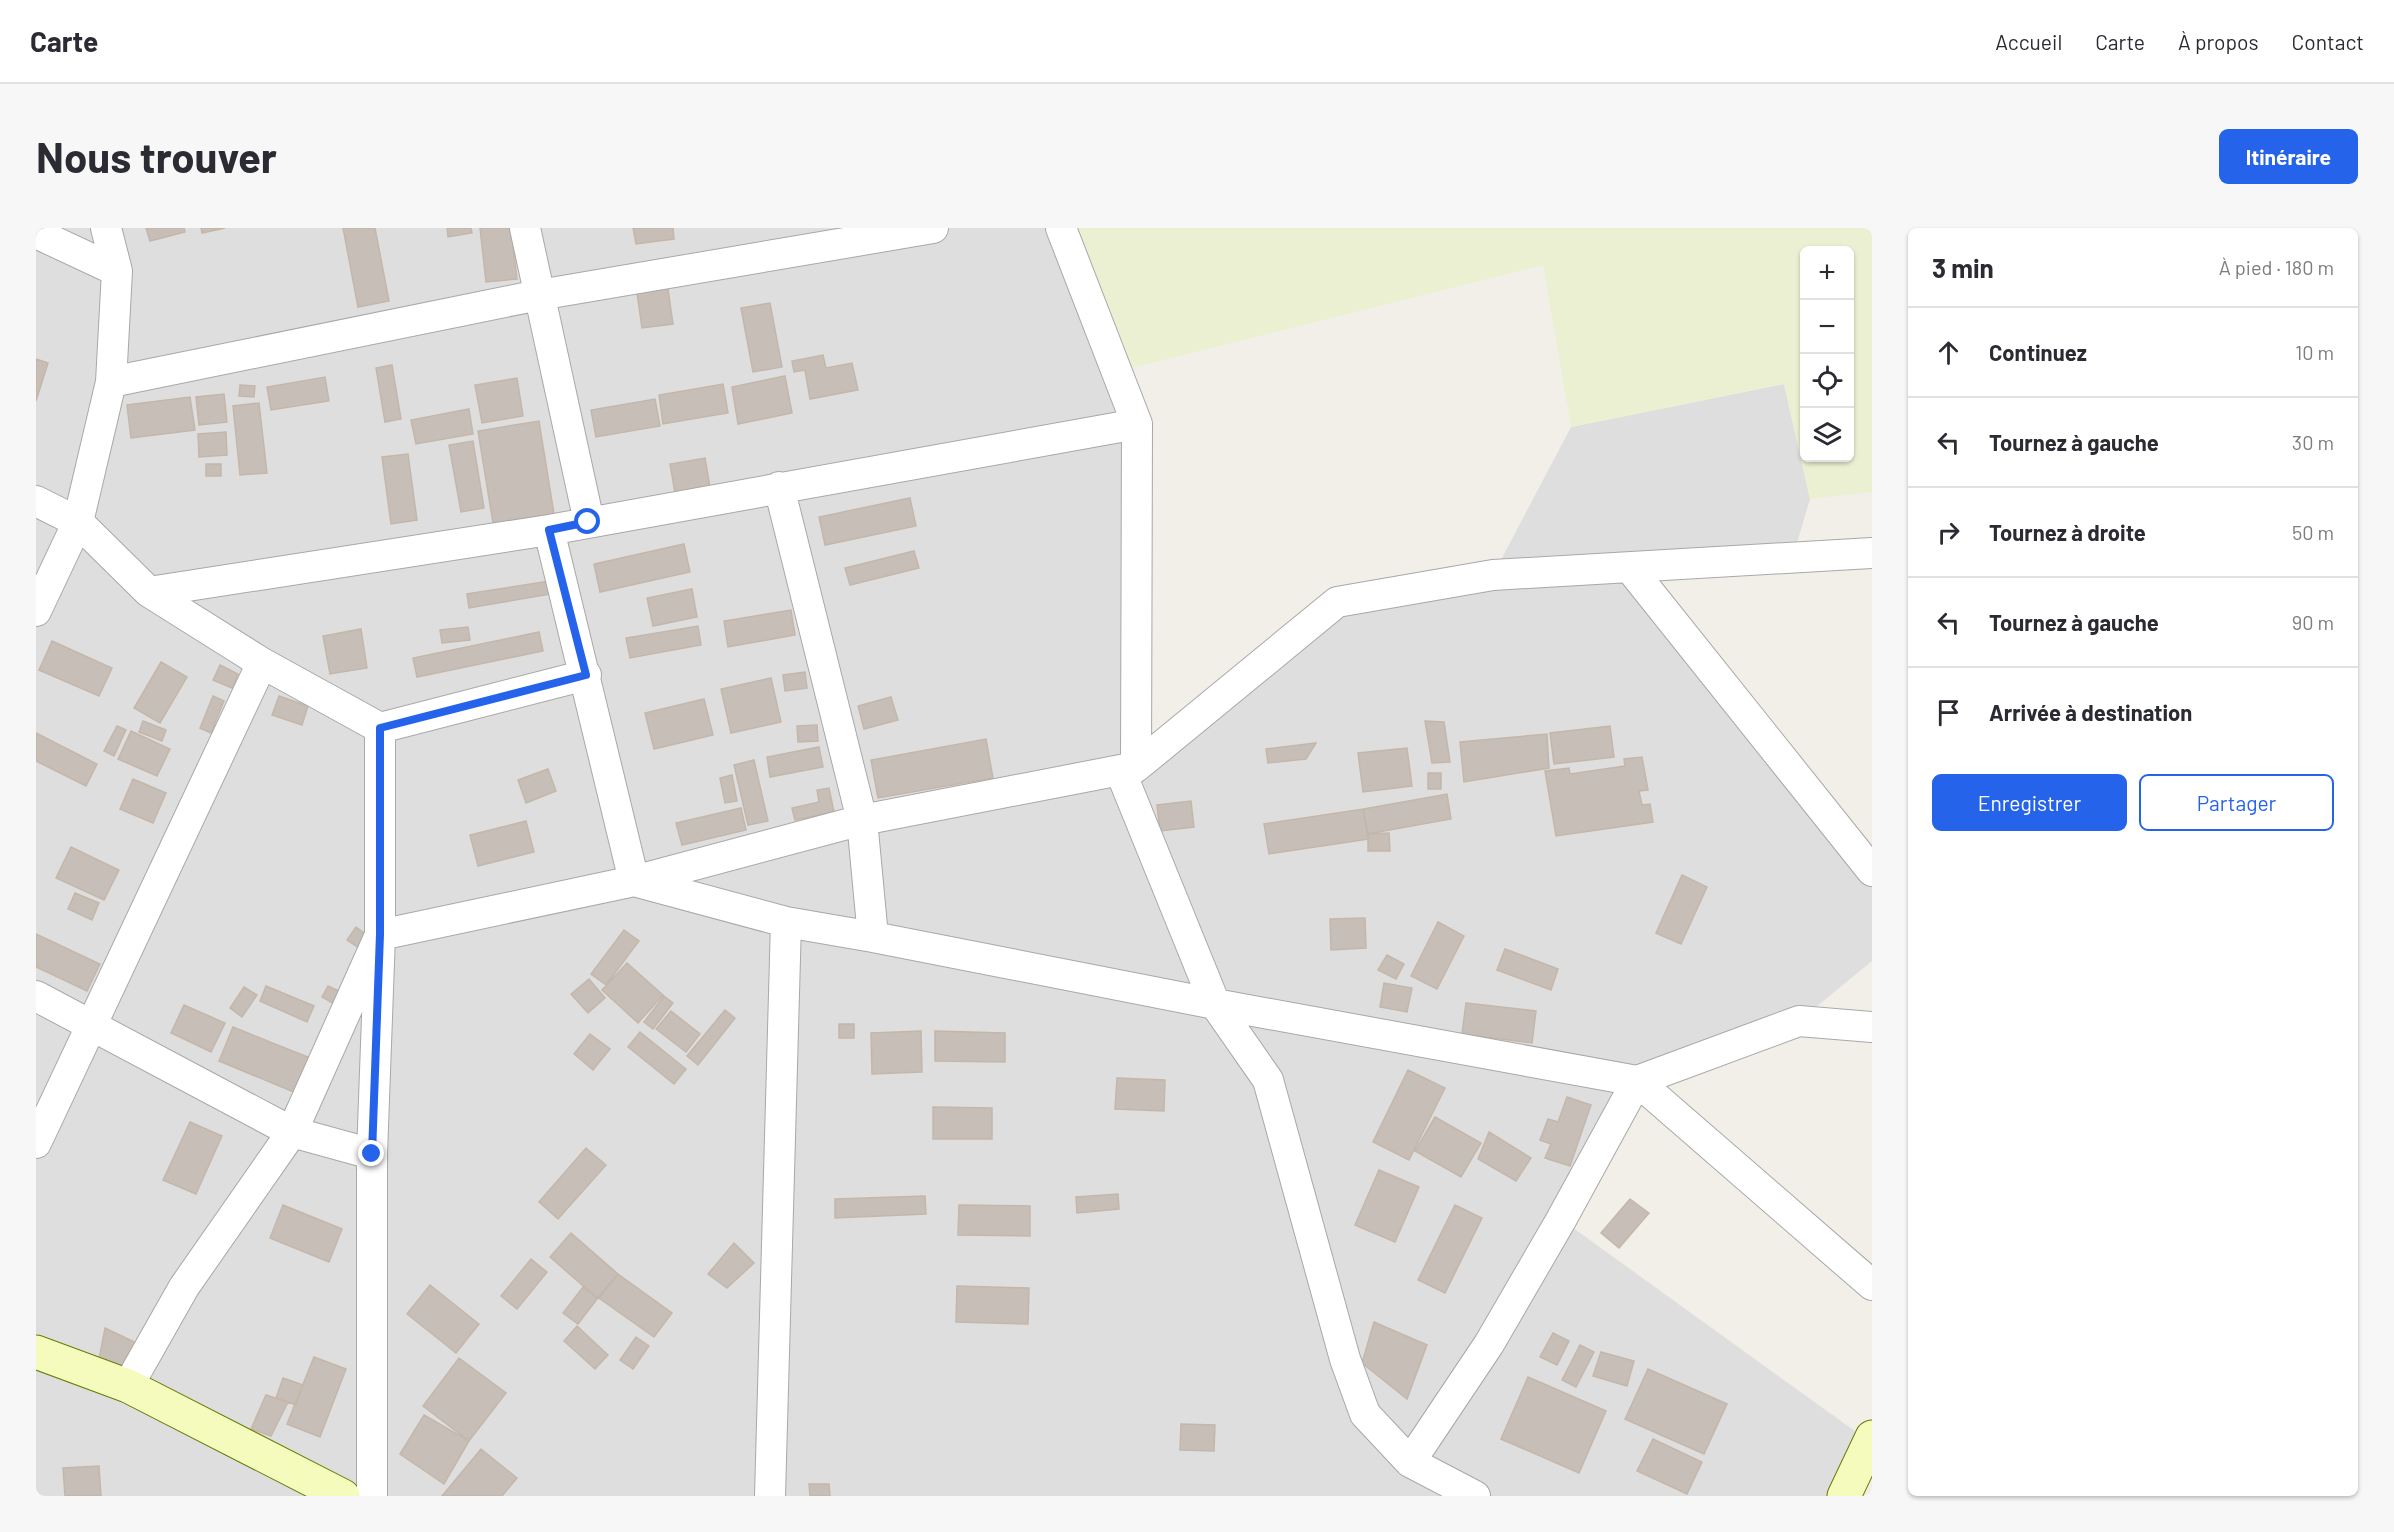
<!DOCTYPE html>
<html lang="fr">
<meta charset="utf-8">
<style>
body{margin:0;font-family:Barlow,sans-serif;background:#f7f7f7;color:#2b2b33}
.controls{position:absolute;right:18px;top:18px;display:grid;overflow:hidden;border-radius:9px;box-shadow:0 2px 4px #0004}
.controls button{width:54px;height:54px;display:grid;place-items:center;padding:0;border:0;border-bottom:2px solid #e1e1e2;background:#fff;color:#2b2b33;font:30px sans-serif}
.stop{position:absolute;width:18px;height:18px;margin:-14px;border:4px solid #2563eb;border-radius:50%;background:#fff}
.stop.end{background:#2563eb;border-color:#fff;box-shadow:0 2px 6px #0008}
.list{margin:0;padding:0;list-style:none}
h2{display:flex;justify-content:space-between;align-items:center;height:78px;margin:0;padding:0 24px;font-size:26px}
h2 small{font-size:20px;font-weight:400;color:#7c7c81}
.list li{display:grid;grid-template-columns:39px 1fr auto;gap:18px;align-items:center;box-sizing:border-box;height:90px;padding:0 24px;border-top:2px solid #e1e1e2}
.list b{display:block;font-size:22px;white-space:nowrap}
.list em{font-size:20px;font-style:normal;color:#7c7c81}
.actions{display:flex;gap:12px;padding:18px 24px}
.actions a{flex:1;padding:14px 0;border:2px solid #2563eb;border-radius:9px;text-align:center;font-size:21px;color:#2563eb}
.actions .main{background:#2563eb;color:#fff}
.icon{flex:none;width:33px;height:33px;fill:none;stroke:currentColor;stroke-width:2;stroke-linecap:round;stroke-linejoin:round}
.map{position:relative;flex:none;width:1836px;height:1268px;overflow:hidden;border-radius:9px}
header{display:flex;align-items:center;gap:36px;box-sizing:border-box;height:84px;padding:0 30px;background:#fff;border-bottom:2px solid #e1e1e2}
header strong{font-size:28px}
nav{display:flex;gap:33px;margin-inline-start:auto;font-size:21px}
.intro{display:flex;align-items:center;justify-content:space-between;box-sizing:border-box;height:144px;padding:0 36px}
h1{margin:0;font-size:42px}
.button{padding:15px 27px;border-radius:9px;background:#2563eb;color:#fff;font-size:21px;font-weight:700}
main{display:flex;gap:36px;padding:0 36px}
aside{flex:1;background:#fff;border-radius:9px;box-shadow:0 2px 4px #0004}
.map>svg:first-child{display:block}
.residential{fill:#dfdede}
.farmland{fill:#ecf0d3;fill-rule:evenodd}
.building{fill:#c6beb7;stroke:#c4b7aa;stroke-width:1.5}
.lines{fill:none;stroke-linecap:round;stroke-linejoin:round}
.street-casing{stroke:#a8a8a8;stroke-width:32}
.secondary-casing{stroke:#687c04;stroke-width:35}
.street{stroke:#fff;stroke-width:30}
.secondary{stroke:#f4fbbd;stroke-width:33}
.route{stroke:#2563eb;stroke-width:8}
</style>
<header>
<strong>Carte</strong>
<nav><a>Accueil</a><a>Carte</a><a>À propos</a><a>Contact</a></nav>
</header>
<div class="intro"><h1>Nous trouver</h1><a class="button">Itinéraire</a></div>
<main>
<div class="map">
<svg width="1836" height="1268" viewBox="0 0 1836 1268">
<rect width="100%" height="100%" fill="#f1efe8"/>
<path class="residential" d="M0 0H1031L1087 142 1100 538 1301 374 1457 347 1535 199 1748 156 1774 271 1756 332 1595 340 1836 643V733L1763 793 1601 853 1526 992 1834 1214 1808 1268H0Z"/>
<path class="farmland" d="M1032 0H1836V264L1774 271 1748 156 1535 199 1507 37 1087 142ZM1768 22H1814V230H1768Z"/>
<path class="building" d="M110 0H148L149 4 114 13Z
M165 0H189L166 5Z
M307 0H339L353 73 322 79Z
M411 0H435L436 5 412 9Z
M444 0H475L481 51 450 54Z
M597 0H637L638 11 600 16Z
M632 61 637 96 606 100 601 65Z
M734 75 746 139 717 144 705 80Z
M787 127 790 140 816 135 822 162 774 171 769 142 758 144 756 133Z
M0 131 12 135 0 173Z
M356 137 365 191 349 194 340 140Z
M749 148 756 185 702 196 696 159Z
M289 149 293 173 235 182 231 159Z
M481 150 487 188 446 195 439 157Z
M687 156 692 185 627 196 623 167Z
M204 157 219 158 218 169 203 168Z
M188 166 191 194 163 197 160 169Z
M154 169 159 202 95 210 91 177Z
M619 171 624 198 560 209 555 182Z
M223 175 231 245 204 247 197 178Z
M433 181 437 206 380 216 375 192Z
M503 193 518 286 457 295 442 203Z
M190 204 191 227 163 229 162 206Z
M437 213 448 280 425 284 413 217Z
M372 226 381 292 355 296 346 229Z
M669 230 674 259 639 265 634 236Z
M170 236H185V248H170Z
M874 270 880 298 789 317 783 289Z
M648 316 654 344 564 364 558 336Z
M878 323 883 340 814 357 809 340Z
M513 353 515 366 433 380 431 366Z
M656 361 661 389 617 398 611 370Z
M755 382 759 407 692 419 688 393Z
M662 398 665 417 594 430 590 410Z
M432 399 434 412 406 415 404 402Z
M325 401 331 440 294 446 287 408Z
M503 404 507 423 381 449 377 430Z
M16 413 76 440 63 468 3 442Z
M125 434 151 449 124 495 98 480Z
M184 437 202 446 196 460 177 452Z
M769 444 771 460 749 463 747 447Z
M735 450 745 494 695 505 685 461Z
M177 468 188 473 175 505 164 500Z
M243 468 272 478 266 497 236 487Z
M855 469 862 492 828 501 822 478Z
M668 471 677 507 618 521 609 485Z
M107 493 130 502 126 513 103 504Z
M1389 493 1408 494 1414 534 1396 535Z
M781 497 782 513 762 514 761 498Z
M81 498 90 502 78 528 68 523Z
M1574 498 1578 529 1518 536 1514 505Z
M95 503 134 521 121 548 82 531Z
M0 505 61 536 50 558 0 533Z
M1511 506 1513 540 1428 554 1424 514Z
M950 511 957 550 842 570 835 532Z
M1280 515 1270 531 1232 535 1230 521Z
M783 519 787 539 734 549 731 529Z
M1371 520 1376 558 1327 564 1322 525Z
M1606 529 1612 562 1603 563 1606 577 1614 576 1617 594 1520 608 1509 543 1533 540 1534 546 1589 538 1588 531Z
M718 532 732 593 712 597 698 537Z
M512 541 520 563 490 575 482 552Z
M1392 545H1405V561H1392Z
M696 547 701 573 689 575 684 550Z
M97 551 130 565 117 595 84 581Z
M793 560 798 584 759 592 756 580 783 574 781 562Z
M1411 566 1415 591 1332 606 1327 581Z
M1155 573 1158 599 1124 603 1121 577Z
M705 580 710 602 646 617 640 595Z
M1327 581 1332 611 1233 626 1228 596Z
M490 593 498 624 442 638 434 607Z
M1353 605 1354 623H1332V606Z
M35 619 83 642 68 672 20 650Z
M1646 647 1671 659 1645 716 1620 705Z
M39 665 63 675 56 692 32 681Z
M1329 690 1330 720 1295 722 1294 691Z
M1402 694 1428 708 1401 761 1375 748Z
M320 699 331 707 323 720 311 712Z
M588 702 603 713 570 757 555 746Z
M0 706 64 736 51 763 0 739Z
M1469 721 1522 741 1515 762 1461 742Z
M1351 727 1368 736 1360 751 1342 742Z
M591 735 627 767 602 795 566 762Z
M553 751 569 770 552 785 535 766Z
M1348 755 1376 760 1371 784 1344 779Z
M230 758 278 778 271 794 224 773Z
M292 758 305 764 300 777 286 769Z
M208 759 221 767 206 789 194 780Z
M628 768 637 775 617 801 608 794Z
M1430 775 1500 783 1496 815 1426 806Z
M148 777 189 795 175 824 135 805Z
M689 782 699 790 662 837 651 828Z
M635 783 664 806 650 824 620 801Z
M803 796H818V810H803Z
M197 799 274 830 260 865 183 833Z
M885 803 886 844 836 846 835 805Z
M899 803 969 805V834L899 833Z
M604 804 650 841 638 856 592 819Z
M554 806 574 821 557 842 538 826Z
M1372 842 1409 860 1373 932 1337 914Z
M1081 850 1129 852 1128 883 1079 881Z
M1531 869 1555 877 1534 938 1509 930 1515 916 1504 912 1512 891 1522 894Z
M897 879 956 880V911H897Z
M1399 889 1445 915 1425 949 1379 923Z
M154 894 186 908 160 966 127 952Z
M1453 904 1495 930 1480 953 1442 931Z
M550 920 570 937 522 991 503 974Z
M1343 942 1383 959 1359 1014 1319 997Z
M1082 966 1083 981 1041 985 1040 969Z
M889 968 890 986 799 990V971Z
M1594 971 1613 985 1583 1020 1565 1005Z
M247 977 306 1001 293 1034 234 1010Z
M923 977 994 978V1008L922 1007Z
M1419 977 1446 990 1409 1065 1382 1052Z
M535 1005 582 1046 561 1070 514 1029Z
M698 1015 718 1035 691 1060 672 1046Z
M495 1031 511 1044 481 1081 465 1068Z
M582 1046 636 1085 618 1109 563 1070Z
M394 1057 443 1096 420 1125 371 1086Z
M921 1058 993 1060 992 1096 920 1094Z
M547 1059 562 1070 542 1096 527 1085Z
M1338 1094 1391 1117 1371 1171 1326 1135Z
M541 1098 572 1127 559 1141 528 1113Z
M69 1100 109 1119 94 1147 63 1131Z
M1517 1105 1533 1113 1521 1137 1504 1129Z
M600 1109 613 1118 597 1141 584 1132Z
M1544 1117 1558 1124 1540 1159 1526 1152Z
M1565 1124 1598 1133 1591 1158 1557 1148Z
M278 1129 310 1141 284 1209 251 1196Z
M423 1130 470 1165 433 1213 387 1178Z
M1612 1141 1691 1176 1668 1226 1589 1191Z
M1492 1149 1570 1183 1543 1245 1465 1211Z
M247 1150 267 1157 260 1177 240 1170Z
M230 1167 252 1174 235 1208 215 1201Z
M388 1187 433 1213 408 1256 364 1226Z
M1145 1196 1179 1197 1178 1223 1144 1222Z
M1617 1211 1666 1234 1651 1266 1601 1243Z
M445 1221 481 1250 466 1268H406Z
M63 1238 65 1268H29L27 1240Z
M773 1256H793L794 1268H774Z"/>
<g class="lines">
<defs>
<path id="street" d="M489 0 553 294
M1025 0 1101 196 1100 539 1086 547 1179 776 1232 852 1309 1131 1329 1186 1374 1234 1439 1268
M0 5 81 43
M75 154 503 67 897 0
M743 259 826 592 837 709
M0 273 42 294 113 364 226 435 344 500 550 447
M513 302 598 653 750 694 837 709 1179 776 1601 853 1763 793 1836 799
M1594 340 1836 643
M113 364 513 302 1101 196
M0 383 42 294 75 154 81 43 70 0
M0 768 256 904 336 926
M0 915 226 435
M92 1158 148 1059 256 904 344 707 598 653 826 592 1100 539 1301 374 1457 347 1836 325
M1374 1234 1453 1116 1525 992 1601 853 1836 1057
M336 1268V926L344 707V500
M734 1268 750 694"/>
<path id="secondary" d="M0 1124 92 1158 307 1268
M1808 1268 1836 1209"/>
</defs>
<use href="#street" class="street-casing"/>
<use href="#secondary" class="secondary-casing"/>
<use href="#street" class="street"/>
<use href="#secondary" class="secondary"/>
</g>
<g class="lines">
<path class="route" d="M336 926 344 706V500L550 447 513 302 552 294"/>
</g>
</svg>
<div class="controls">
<button>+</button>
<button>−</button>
<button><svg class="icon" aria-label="locate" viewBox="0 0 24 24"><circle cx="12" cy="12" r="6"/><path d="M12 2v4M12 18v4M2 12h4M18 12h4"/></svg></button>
<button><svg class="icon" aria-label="layers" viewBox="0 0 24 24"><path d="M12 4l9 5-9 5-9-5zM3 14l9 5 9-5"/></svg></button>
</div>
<div class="stop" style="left:552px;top:294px"></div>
<div class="stop end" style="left:336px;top:926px"></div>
</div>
<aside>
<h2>3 min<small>À pied · 180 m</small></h2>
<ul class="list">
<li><svg class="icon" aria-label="ahead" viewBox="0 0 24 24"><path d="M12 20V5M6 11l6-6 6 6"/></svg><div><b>Continuez</b></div><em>10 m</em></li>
<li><svg class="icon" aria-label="left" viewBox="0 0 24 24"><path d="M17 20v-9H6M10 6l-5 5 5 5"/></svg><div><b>Tournez à gauche</b></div><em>30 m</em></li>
<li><svg class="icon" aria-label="right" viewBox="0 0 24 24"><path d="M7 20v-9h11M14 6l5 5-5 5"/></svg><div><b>Tournez à droite</b></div><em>50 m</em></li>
<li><svg class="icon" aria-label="left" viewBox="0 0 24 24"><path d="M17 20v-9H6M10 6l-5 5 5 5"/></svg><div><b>Tournez à gauche</b></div><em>90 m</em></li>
<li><svg class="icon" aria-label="arrive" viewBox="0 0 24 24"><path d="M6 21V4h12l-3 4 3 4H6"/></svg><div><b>Arrivée à destination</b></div></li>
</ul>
<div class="actions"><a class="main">Enregistrer</a><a>Partager</a></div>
</aside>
</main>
